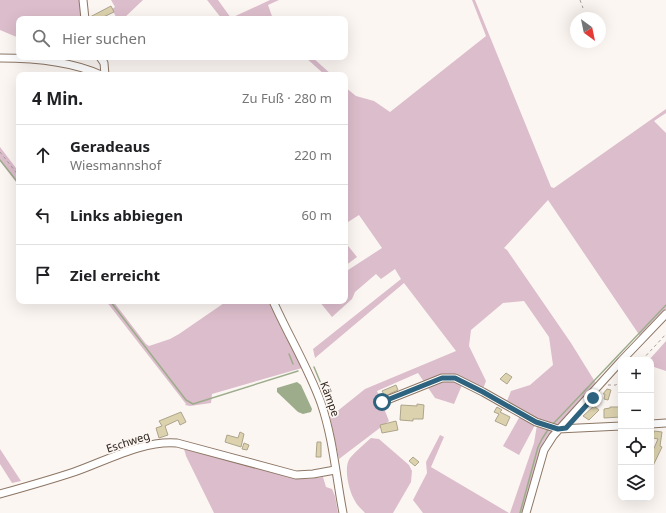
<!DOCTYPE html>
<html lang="de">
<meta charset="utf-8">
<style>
body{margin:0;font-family:"Noto Sans",sans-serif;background:#f6f6f6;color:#202124}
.controls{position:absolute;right:12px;bottom:12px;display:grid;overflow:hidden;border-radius:8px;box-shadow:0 4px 16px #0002}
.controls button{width:36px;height:36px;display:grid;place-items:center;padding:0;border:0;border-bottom:1px solid #e0e0e0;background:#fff;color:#202124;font:20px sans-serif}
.compass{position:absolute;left:570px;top:12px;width:36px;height:36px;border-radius:50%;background:#fff;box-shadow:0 4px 16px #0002;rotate:147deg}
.stop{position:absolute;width:12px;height:12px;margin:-9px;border:3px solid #2d637e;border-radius:50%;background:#fff}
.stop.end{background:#2d637e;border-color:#fff;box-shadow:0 1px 4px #0008}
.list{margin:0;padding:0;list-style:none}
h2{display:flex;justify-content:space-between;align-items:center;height:52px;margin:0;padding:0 16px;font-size:17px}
h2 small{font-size:13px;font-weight:400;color:#757577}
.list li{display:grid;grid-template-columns:26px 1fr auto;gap:12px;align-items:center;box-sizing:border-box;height:60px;padding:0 16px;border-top:1px solid #e0e0e0}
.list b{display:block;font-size:15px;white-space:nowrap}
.list p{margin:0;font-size:13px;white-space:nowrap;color:#757577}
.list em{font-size:13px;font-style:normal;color:#757577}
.icon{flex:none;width:22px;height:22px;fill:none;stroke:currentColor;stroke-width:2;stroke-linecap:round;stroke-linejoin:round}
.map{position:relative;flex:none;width:666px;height:513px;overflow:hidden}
.search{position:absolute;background:#fff;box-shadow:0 4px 16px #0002;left:16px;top:16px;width:332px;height:44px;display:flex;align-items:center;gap:10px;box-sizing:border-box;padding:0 14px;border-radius:8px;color:#757577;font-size:15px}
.panel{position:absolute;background:#fff;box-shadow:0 4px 16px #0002;left:16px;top:72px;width:332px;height:232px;border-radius:8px}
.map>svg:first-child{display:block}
.green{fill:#dcbdcb}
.water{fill:#9dad8c}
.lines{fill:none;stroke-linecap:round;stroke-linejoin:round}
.stream{stroke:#9dad8c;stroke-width:1.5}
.building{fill:#dcd2ae;stroke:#ada58b}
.minor-casing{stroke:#8d7765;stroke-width:9}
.path{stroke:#a59e99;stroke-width:1;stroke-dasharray:3 3;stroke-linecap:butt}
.minor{stroke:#fff;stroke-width:7}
.route{stroke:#2d637e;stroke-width:5}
.labels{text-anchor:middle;stroke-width:3.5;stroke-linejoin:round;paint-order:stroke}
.street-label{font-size:11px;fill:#2c231c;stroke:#fcf6f3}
</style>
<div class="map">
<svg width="666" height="513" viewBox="0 0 666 513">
<rect width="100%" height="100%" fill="#fcf6f3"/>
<path class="green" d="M0 0H81V19H19V38L0 30Z
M111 0H143L123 19H117L112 9 115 7Z
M207 0H218L231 18 270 0H279L268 5 273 19H222Z
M472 0H475L551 187 554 188 666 109V113L654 121 666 133V309L640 336 548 200 504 248 507 250 571 343 597 385 552 435 544 441 523 513H510L534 443 537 425 507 401 511 391 530 385 553 365 549 337 524 301 503 303 471 330 469 346 486 381 483 389 462 385 454 404 435 398 418 373 377 391 389 421 339 459 330 417 365 389 456 351 404 283 315 358 313 349 401 279 395 269 381 279 376 274 355 292 352 299 332 317 319 301H345V272L382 248 359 215 345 224V87L356 96 374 101 390 112 486 36Z
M305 57H312L332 75H325Z
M0 147 19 172V186L0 161Z
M345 242 357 257 345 266Z
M106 301H113L146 344 149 346 170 339 179 334 227 301H269L302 368 212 394 211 403 190 406 185 405 186 404Z
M666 341V371L651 366V360H649Z
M520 416 535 425 519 455 503 446Z
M440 435 444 437 431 467 509 513H423L413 500 427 473 426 462Z
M371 438 379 439 409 465 412 471 411 482 393 513H365C362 509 357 506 355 501 349 492 343 467 350 458 356 451 364 444 371 438Z
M184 449 295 478 308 479 323 477 326 487 332 489 335 496 338 513H214L186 456Z
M0 450V449L21 481 12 483 0 464Z"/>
<path class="water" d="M297 382 301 385 312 409 311 412 303 414 298 412 277 392V388Z"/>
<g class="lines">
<path class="stream" d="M0 160 19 184
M110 301 186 400 193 404 298 371
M289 354 293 364
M314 367 327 398 332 413
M553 424 666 305
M520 513 538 447 542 439 549 428"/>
</g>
<path class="building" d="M111 6 114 12 99 19H90V17Z
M506 373 512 377 507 384 500 379Z
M396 385 398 390 385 396 382 391Z
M607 389 611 390 608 400 604 399 605 394H603Z
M417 404 424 405 423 419H413V421L400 420 401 405 417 406Z
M594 406 599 410 589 420 583 416Z
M497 407 502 410 500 412 510 417 506 426 495 421 499 414 494 412Z
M610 407H621V417L604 418V409L610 408Z
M181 412 186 422 180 425 178 420 165 426 168 435 159 438 156 428 162 426 159 421Z
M396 421 398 430 382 433 380 425Z
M654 431 662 432 660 446 662 447 651 470V455L658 439 653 438Z
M240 432 244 434 241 447 225 442 227 435 238 438Z
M317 442H321V457H316Z
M244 443 249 445 247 450 242 449Z
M413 457 419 462 415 466 409 461Z"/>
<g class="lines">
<defs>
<path id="minor" d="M83 0 85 19
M100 57 104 63 105 75
M0 58C33 58 71 61 101 75
M273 301C288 335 308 367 321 403 333 438 336 476 343 513
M622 360 666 314
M382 402 442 378H455L483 392 536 422 558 429 621 426
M651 424 666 423
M0 494C25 487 50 480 74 472 106 461 143 440 177 443L296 475 313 474 335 470
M526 513 544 450 553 436 621 361"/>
</defs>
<use href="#minor" class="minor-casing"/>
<path class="path" d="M580 0 583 8
M0 152 19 176
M642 360 666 334
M608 385H616L621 380"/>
<use href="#minor" class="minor"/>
</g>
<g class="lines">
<path class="route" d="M382 402 442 378H455L483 392 536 422 558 429 566 428 593 398"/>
</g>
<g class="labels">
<g class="street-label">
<text transform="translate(330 399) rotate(70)" y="4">Kämpe</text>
<text transform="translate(128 442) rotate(-18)" y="4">Eschweg</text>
</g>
</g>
</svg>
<div class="controls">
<button>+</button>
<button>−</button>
<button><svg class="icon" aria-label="locate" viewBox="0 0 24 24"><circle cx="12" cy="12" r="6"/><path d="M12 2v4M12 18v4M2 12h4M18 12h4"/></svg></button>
<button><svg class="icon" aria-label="layers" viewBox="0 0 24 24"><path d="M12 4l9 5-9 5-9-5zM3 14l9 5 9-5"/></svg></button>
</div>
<svg class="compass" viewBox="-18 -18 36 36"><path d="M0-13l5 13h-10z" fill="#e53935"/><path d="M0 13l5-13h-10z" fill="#757577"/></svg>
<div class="stop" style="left:382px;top:402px"></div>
<div class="stop end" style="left:593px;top:398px"></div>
<div class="search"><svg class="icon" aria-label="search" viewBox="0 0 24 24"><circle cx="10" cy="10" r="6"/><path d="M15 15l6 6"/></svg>Hier suchen</div>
<section class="panel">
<h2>4 Min.<small>Zu Fuß · 280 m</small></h2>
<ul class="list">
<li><svg class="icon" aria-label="ahead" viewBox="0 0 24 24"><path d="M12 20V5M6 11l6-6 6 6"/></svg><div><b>Geradeaus</b><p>Wiesmannshof</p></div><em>220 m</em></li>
<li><svg class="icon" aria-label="left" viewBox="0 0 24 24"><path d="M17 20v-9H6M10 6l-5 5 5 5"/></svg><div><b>Links abbiegen</b></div><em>60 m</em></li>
<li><svg class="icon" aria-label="arrive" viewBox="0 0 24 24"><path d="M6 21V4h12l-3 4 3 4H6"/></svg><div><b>Ziel erreicht</b></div></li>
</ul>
</section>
</div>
